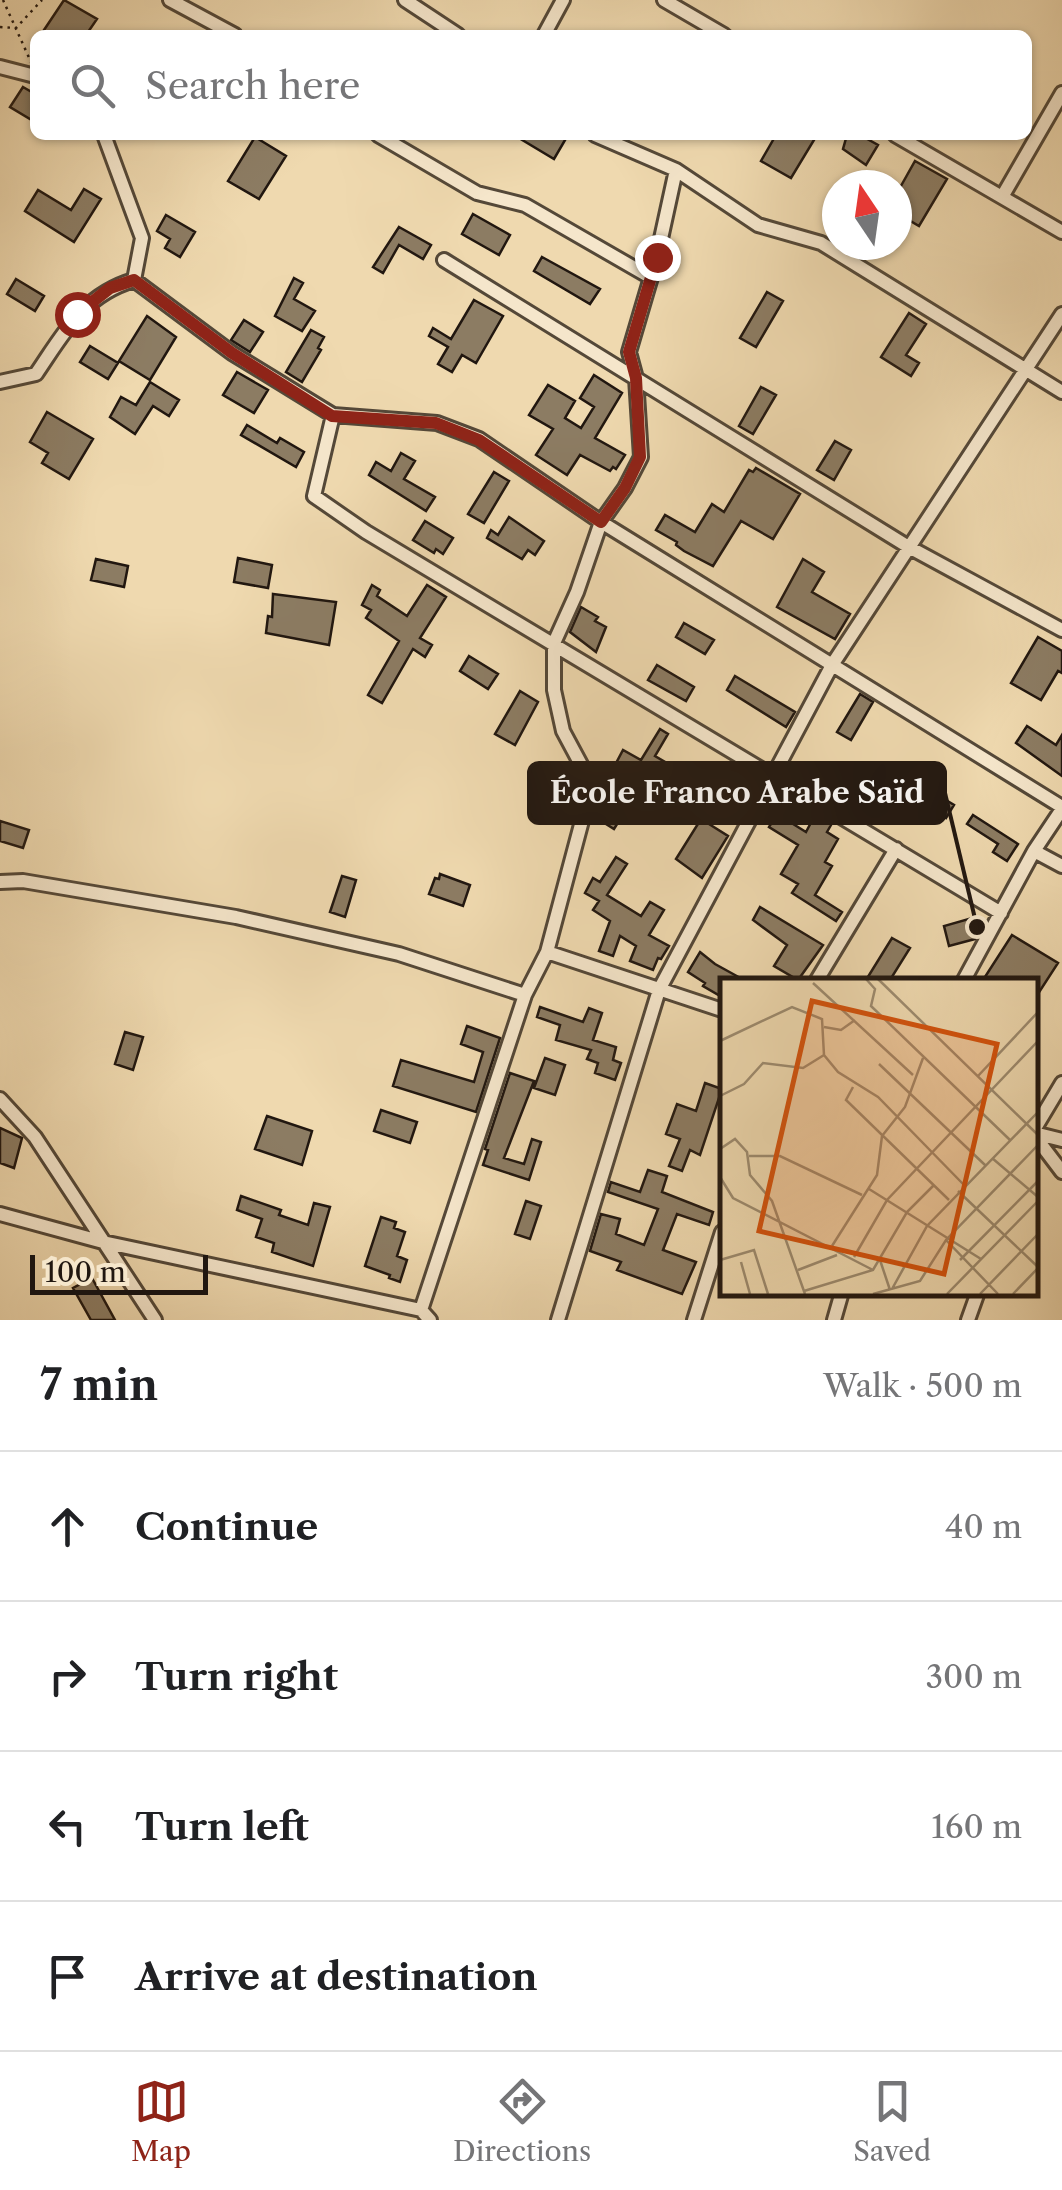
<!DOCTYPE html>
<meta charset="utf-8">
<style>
body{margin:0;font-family:"Libre Caslon Text",serif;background:#f6f6f6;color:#202124}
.compass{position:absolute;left:822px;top:170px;width:90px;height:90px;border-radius:50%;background:#fff;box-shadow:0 2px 8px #0004;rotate:347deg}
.scale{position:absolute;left:30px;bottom:25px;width:178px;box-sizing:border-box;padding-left:10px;border:5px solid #211710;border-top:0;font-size:28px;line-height:35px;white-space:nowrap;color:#211710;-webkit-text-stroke:8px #f5e6cb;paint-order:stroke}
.stop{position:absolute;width:30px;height:30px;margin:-22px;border:8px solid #8f2418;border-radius:50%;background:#fff}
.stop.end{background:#8f2418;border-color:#fff;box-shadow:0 2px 10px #0008}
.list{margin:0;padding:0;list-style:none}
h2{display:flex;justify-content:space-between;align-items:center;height:130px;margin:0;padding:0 40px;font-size:42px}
h2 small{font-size:32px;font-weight:400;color:#757577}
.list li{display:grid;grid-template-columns:65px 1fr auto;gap:30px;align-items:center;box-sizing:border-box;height:150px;padding:0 40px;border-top:2px solid #e0e0e0}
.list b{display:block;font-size:38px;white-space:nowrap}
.list em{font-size:32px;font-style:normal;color:#757577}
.icon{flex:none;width:55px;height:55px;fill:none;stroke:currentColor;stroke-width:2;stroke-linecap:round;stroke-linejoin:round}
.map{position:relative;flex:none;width:1062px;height:1320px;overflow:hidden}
.search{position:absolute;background:#fff;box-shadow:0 2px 8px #0004;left:30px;right:30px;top:30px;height:110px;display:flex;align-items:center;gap:25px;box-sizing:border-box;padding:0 35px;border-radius:15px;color:#757577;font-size:38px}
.sheet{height:730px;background:#fff}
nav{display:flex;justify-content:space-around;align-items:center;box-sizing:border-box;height:140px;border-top:2px solid #e0e0e0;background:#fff;font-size:28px;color:#757577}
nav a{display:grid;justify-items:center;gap:5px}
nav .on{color:#8f2418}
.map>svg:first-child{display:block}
.building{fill:#8c7c63;stroke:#211710;stroke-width:2.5}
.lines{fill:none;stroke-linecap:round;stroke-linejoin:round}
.minor-casing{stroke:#544838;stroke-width:18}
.path{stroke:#211710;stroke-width:2.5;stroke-dasharray:2.5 5;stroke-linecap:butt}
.minor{stroke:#f5e6cb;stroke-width:12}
.route{stroke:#8f2418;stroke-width:12}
.inset-road{fill:none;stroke:#9d8b6f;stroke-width:2.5}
.view{fill:#d4520c;fill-opacity:0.15;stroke:#d4520c;stroke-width:5}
.inset-edge{fill:none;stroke:#211710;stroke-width:5}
.leader{fill:none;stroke:#211710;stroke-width:4}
.callout-dot{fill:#211710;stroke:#f5e6cb;stroke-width:4}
.callout{fill:#211710;stroke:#211710;stroke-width:4}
.callout-label{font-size:30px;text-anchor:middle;font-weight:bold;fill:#fff}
</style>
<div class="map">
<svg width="1062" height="1320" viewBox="0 0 1062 1320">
<rect width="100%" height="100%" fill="#efd9af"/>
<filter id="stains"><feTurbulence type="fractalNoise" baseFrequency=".002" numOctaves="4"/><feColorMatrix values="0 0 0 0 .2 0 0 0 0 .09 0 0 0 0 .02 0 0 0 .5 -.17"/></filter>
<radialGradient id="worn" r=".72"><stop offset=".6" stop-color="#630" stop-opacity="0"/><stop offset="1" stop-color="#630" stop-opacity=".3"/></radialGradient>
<path class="building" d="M64 0 97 19 86 35H51L44 30Z
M23 87 35 94V122L10 107Z
M514 135H568L554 159Z
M776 135H817L791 178 761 161Z
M847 135H860L878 145 866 165 843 149Z
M255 137 286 156 259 199 228 181Z
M915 161 947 179 919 226 897 213V193Z
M84 189 101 199 74 242 25 211 38 190 71 210Z
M473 214 510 235 499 255 462 234Z
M166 215 195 232 180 257 165 248 170 239 157 231Z
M399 227 431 245 423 259 399 245 383 273 373 267Z
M542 257 600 289 590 304 534 271Z
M294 278 303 283 294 299 315 311 302 331 275 316Z
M16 279 44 296 35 311 7 294Z
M767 292 783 301 756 347 740 338Z
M474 300 503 316 476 363 462 355 452 372 438 364 448 347 429 336 433 328 451 339Z
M909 313 926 324 906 355 919 363 911 376 881 357Z
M147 316 176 337 150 380 119 361Z
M244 320 263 332 250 352 231 340Z
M311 330 324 337 318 348 321 350 302 382 286 372Z
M90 346 118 363 108 379 80 362Z
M237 372 268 390 254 413 223 395Z
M594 375 622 393 595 438 625 455 616 469 613 467 610 471 580 455 567 475 536 455 553 429 529 415 548 385 575 401 565 418 581 428 594 407 580 398Z
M150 382 179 400 169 416 153 406 135 434 110 417 121 397 136 405Z
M761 387 776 395 753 434 739 426Z
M47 412 93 439 69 479 42 463 48 453 30 442Z
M247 425 277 443 280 438 304 452 296 467 241 435Z
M835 441 851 450 834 480 817 470Z
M401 453 415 461 404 479 435 497 426 511 369 475 376 462 391 471Z
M756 468 800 494 773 539 741 521 713 566 684 551 676 545 677 542 656 530 665 515 695 532 712 504 724 512 749 470 753 472Z
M494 472 509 481 484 523 468 514Z
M509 517 544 541 535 555 528 550 522 559 487 538 491 530 498 535Z
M425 521 453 538 443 554 436 549 434 553 413 540Z
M238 558 272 565 268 588 234 582Z
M96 559 128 566 124 587 91 580Z
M803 559 824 572 812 592 850 614 835 639 777 607Z
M372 585 380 590 377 596 407 616 427 585 446 597 420 638 432 645 425 657 413 649 382 703 368 695 399 641 366 618 371 610 362 605Z
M273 594 336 602 329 645 266 633 268 616 272 617Z
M581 607 598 617 595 621 606 627 596 652 570 632Z
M684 623 714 640 705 654 676 637Z
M1038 637 1062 651V673L1058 671 1041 700 1011 683Z
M469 656 498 674 488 689 460 671Z
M657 665 694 687 686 701 648 680Z
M735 676 795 712 786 727 727 690Z
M520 691 538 702 515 745 495 734Z
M860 694 873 702 851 740 837 732Z
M1027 726 1056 745 1062 735V776L1016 743Z
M660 729 668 734 655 756 665 762 659 771 698 794 688 809 661 794 651 811 632 800 614 829 603 822 622 792 606 782 623 750 641 760Z
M884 763 954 805 946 818 932 810 929 815 873 780Z
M777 814 806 832 815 815 831 825 827 832 838 839 825 862 832 866 815 895 842 912 836 921 792 893 798 884 781 874 798 845 769 827Z
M973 815 1018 844 1007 861 993 852 998 844 967 824Z
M701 819 728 836 702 878 676 859Z
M0 821 29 830 23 848 0 841Z
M616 857 627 864 607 895 641 916 650 902 664 910 649 935 669 946 661 959 658 958 653 970 630 961 636 946 620 936 613 956 599 951 610 921 593 910 599 901 585 893 593 878 600 882Z
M440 874 470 885 463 906 429 894 435 878 439 879Z
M342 876 356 880 345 917 330 912Z
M760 907 823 945 798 980 774 966 787 945 753 920Z
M972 918 975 939 949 946 944 926Z
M1012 935 1058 963 1034 1000V980H983Z
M892 938 910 948 890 980H866Z
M700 952 715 964 744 980H722V997L703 986 705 983 688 972Z
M540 1007 583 1022 589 1008 602 1013 593 1040 616 1047 613 1060 621 1063 615 1080 595 1073 598 1063 587 1059 591 1050 556 1040 560 1025 537 1017Z
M467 1026 500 1038 476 1112 393 1086 401 1060 474 1082 483 1052 461 1044Z
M125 1032 143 1037 133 1070 115 1064Z
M545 1058 565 1065 555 1095 534 1088Z
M510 1073 534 1081 504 1158 524 1164 532 1139 541 1142 529 1180 483 1165 488 1150 485 1149Z
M705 1083 722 1089 700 1155 690 1150 682 1171 669 1166 680 1139 666 1134 677 1104 696 1111Z
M381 1110 417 1122 410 1143 374 1131Z
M267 1116 312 1131 302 1165 255 1149Z
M0 1128 22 1138 14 1168 0 1163Z
M648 1170 667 1176 662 1192 713 1212 709 1225 677 1214 663 1250 696 1262 682 1294 617 1270 621 1262 590 1251 601 1214 620 1219 616 1234 644 1245 658 1209 608 1192 611 1182 640 1192Z
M241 1196 281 1210 279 1215 308 1225 314 1203 330 1207 313 1266 272 1252 274 1243 256 1237 262 1219 237 1210Z
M526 1201 541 1206 530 1239 515 1234Z
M381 1217 396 1222 394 1228 405 1232 397 1256 407 1260 400 1282 389 1278 390 1275 365 1266Z
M92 1278 115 1320H91L73 1288Z"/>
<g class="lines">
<defs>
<path id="minor" d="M170 0 235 35
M405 0 458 35
M664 0 724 35
M544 35 563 0
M0 67 35 76
M104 135 142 238 134 280
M378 135 477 193 525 205 650 277
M595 135 676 170 758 225 821 243 1062 392
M895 135 1062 232
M1002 197 1062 93
M444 260 907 546 1062 630
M134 280 232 353 333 415 437 423 479 439 601 522 1062 807
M0 382 36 374C64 333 83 295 134 280
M333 415 314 496 366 532 1001 913
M1034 851 1062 866
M0 882 23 881 236 917 399 954 525 995
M547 952 722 1010
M817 980 896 849
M964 980 1034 851 1062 809
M0 1099 35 1137 155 1320
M1034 1130 1062 1083
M1034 1133 1062 1140
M1034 1135 1062 1172
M0 1214 103 1242 421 1310 430 1320
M421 1310 525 995 547 952 583 817 585 772 563 731 554 690V643L577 592 601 522 625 488 641 457 636 378 629 352 657 257 676 170
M558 1320 659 990 832 665 1062 314
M694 1320 722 1232
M834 1320 842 1292
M968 1320 978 1292"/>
</defs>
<use href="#minor" class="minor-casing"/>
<path class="path" d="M3 0 31 62
M0 27 16 28 42 0"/>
<use href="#minor" class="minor"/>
</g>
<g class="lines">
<path class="route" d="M77 314 110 288 134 280 232 353 332 416 436 423 479 440 601 522 625 488 640 457 636 378 629 352 657 257"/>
</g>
<g transform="translate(720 978)">
<rect width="318" height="318" fill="#efd9af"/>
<path class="inset-road" d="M146 1 155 11 151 28 290 162M158 1 318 157M93 5 193 97M104 49 121 52 135 42M0 63 72 29 102 41 104 77 118 94 158 119 244 207M159 86 265 187M258 98 318 34M133 109 126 122 229 222M0 118 24 106 43 85 83 90 104 77M0 171 15 161 27 174 30 197 52 223 85 316M29 178H60L142 217M272 180 318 219M0 199 13 220 153 292M149 211 261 281M238 213 318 289M226 262 278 316M112 268 157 197 162 158 185 129 203 80M134 279 167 222 318 63M0 282 34 272 48 316M160 282 170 312M240 282 318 203M21 284 30 316M78 292 117 277M172 311 207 248 318 134M84 313 153 292 187 234 214 207M153 316 200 303 226 262 318 167M227 316 318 223M260 316 318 256M293 316 318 290"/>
<path class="view" d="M92 23 277 66 224 296 39 253Z"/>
<rect width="318" height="318" class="inset-edge"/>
</g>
<path class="leader" d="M977 927L945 793"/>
<circle class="callout-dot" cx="977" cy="927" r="10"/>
<rect class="callout" x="529" y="763" width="416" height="60" rx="10"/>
<g class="callout-label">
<text x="737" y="803">École Franco Arabe Saïd</text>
</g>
<rect width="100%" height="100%" filter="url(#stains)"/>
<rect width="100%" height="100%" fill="url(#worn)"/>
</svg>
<svg class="compass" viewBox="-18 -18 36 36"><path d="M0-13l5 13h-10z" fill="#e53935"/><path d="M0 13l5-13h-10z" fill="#757577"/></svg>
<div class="scale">100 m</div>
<div class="stop" style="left:77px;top:314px"></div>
<div class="stop end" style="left:657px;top:257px"></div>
<div class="search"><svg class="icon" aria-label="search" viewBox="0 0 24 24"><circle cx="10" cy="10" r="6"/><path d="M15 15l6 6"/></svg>Search here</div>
</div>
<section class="sheet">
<h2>7 min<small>Walk · 500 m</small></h2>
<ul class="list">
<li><svg class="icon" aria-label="ahead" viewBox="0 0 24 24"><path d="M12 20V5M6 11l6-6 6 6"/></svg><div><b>Continue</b></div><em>40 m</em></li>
<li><svg class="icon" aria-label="right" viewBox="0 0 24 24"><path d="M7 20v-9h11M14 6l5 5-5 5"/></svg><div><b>Turn right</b></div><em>300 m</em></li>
<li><svg class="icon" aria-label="left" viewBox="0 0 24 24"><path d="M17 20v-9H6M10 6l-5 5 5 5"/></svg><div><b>Turn left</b></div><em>160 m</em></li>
<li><svg class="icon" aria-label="arrive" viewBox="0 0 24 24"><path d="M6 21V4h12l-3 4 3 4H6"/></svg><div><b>Arrive at destination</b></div></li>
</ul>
</section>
<nav>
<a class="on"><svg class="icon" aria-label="map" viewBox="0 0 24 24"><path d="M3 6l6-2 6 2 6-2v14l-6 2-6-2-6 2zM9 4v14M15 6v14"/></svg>Map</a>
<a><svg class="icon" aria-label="directions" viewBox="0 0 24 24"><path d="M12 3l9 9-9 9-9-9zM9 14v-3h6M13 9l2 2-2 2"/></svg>Directions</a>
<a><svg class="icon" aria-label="saved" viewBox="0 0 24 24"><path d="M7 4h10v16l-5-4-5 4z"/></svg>Saved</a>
</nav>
